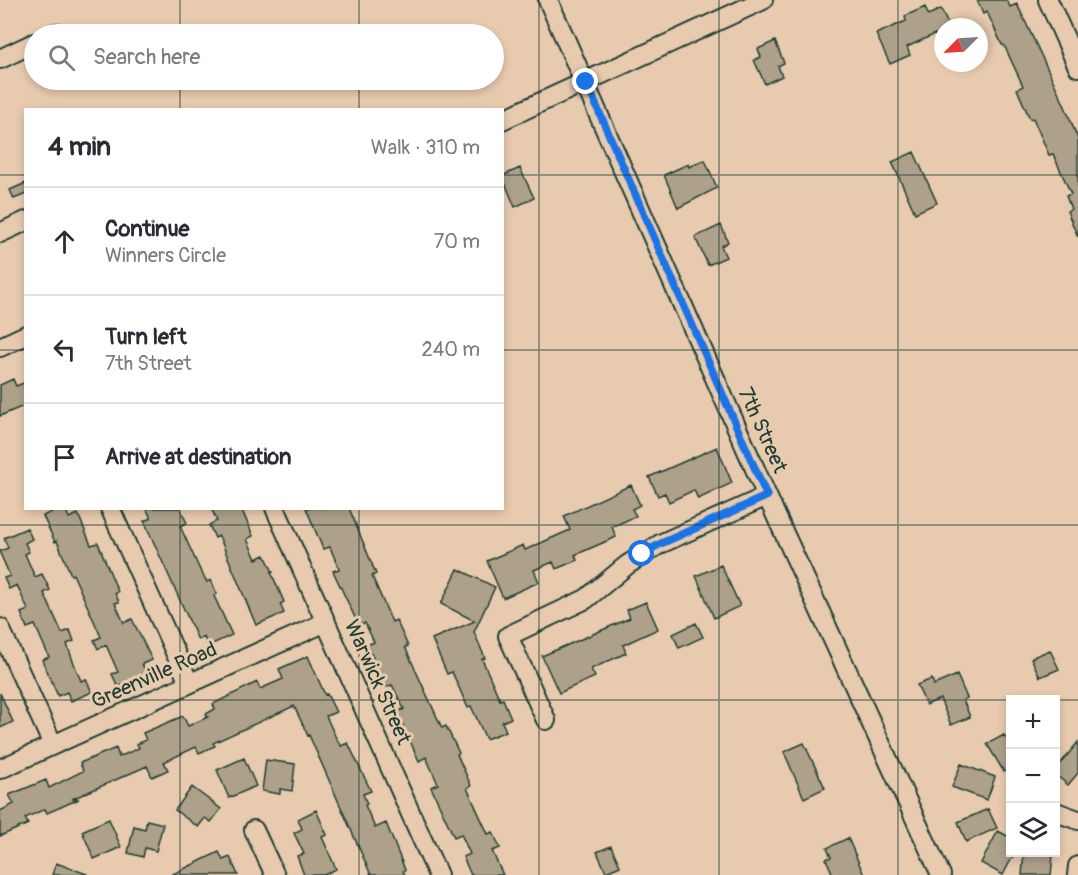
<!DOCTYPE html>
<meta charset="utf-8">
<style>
body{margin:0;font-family:Pangolin,sans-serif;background:#f2f2f3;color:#2b2b33}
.controls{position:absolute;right:18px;bottom:18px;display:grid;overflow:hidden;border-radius:0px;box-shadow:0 3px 9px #0003}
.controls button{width:54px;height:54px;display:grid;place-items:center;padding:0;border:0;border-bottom:2px solid #e1e1e2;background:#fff;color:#2b2b33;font:30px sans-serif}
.compass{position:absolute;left:934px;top:18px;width:54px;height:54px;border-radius:50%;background:#fff;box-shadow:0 3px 9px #0003;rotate:246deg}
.stop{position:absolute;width:18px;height:18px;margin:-14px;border:4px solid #1a73e8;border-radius:50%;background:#fff}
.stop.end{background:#1a73e8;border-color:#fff;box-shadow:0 2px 6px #0008}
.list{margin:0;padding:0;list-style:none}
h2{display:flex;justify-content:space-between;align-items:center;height:78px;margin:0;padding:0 24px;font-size:26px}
h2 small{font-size:20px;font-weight:400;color:#7c7c81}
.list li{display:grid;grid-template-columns:39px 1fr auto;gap:18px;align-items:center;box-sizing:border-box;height:108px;padding:0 24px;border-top:2px solid #e1e1e2}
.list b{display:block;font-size:22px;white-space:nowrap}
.list p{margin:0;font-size:20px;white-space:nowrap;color:#7c7c81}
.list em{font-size:20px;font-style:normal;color:#7c7c81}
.icon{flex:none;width:33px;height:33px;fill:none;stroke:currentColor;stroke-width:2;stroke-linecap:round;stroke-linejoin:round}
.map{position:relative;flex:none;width:1078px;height:875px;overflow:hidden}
.search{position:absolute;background:#fff;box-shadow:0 3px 9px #0003;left:24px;top:24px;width:480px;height:66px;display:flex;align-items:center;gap:15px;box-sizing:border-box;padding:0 21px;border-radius:33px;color:#7c7c81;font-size:22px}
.panel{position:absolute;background:#fff;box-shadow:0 3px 9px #0003;left:24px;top:108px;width:480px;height:402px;border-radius:0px}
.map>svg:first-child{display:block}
.building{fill:#aea18a;stroke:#1f3d34;stroke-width:1.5}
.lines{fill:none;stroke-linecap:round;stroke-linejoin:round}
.minor-casing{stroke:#1f3d34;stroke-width:22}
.minor{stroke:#e8cbaf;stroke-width:18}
.route{stroke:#1a73e8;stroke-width:8}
.grid{fill:none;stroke:#1f3d34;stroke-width:1.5;stroke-opacity:0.55}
.labels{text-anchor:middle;stroke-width:6;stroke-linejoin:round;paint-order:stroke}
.street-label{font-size:21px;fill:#1f3d34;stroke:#e8cbaf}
</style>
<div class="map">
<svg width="1078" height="875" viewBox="0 0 1078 875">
<rect width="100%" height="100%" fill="#e8cbaf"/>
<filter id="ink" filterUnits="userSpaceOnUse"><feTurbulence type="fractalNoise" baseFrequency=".0167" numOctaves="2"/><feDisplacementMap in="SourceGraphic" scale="12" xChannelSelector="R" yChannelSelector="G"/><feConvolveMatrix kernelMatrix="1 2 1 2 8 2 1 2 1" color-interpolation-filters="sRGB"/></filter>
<g filter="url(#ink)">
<path class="building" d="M977 0H1007L1010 7 1017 4 1064 104 1078 139V237L1067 211 1071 209 1066 196 1071 194 1053 154 1049 155 1033 118 1030 119 1017 89 1023 86 1004 45H1002L987 12 983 14Z
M925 7 928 15 941 9 949 27H943V53L935 34 907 47 910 55 890 64 876 34 906 21 905 16Z
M775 41 784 63 778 66 782 76 765 84 754 60 761 57 758 49Z
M914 152 937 203 915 213 892 162Z
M705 160 717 188 678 208 664 175 688 164 689 167Z
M520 168 534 198 515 207 502 176Z
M26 183V194L14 199 10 190Z
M721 225 728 242 721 246 726 257 708 265 695 237Z
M13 379 16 386 26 382V405L0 416V385Z
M717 447 732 483 698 499 694 490 669 502 665 493 658 496 649 477Z
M631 485 640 505 632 509 636 516 612 527 616 537 575 555 577 560 556 569 553 562 534 570 539 582 503 598 487 561 523 545 525 550 570 530 564 516Z
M59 508H65L69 518 78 514 91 545 98 543 118 592 115 593 119 602 115 603 124 623 132 619 152 660 142 664 147 674 118 687 112 674 118 672 106 645 98 649 94 640 101 637 94 621 73 574 71 575 57 541 55 542 43 516Z
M146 508H180L187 523 180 526 200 570 207 582 211 580 217 594 214 596 232 635 208 646 204 637 198 640 144 521 151 518Z
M211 508H241L253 536 247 539 256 559 265 555 273 572H271L284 602 280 604 284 613 256 625 219 536 215 538 209 525 217 521Z
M306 508H349L376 574 372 576 392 622 396 620 408 646 405 647 442 728 446 726 459 753 457 754 471 786 467 788 488 834 493 832 500 848 492 851 503 875H471L463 857 470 854 461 834 454 837 431 787 438 784 426 757 419 761 397 712 404 709 392 685 386 687 367 645 374 642 365 623 359 626 333 571 339 569 330 547 323 549Z
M27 528 32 539 25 543 29 552 25 554 35 577 42 574 50 590 44 593 62 633 70 630 74 641 67 644 73 661 81 681 86 679 92 692 71 701 67 692 58 696 42 660 49 657 35 625 27 628 21 613 28 610 17 585 9 589 4 578 10 576 0 553V551L8 548 4 538Z
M721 565 740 606 714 618 696 576Z
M458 569 495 587 474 632 485 658 482 659 500 700 503 699 511 718 502 722 506 731 486 739 471 706 468 708 452 672 447 674 432 639 475 621 441 604Z
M646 602 658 629 623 645 626 653 591 669 595 677 559 693 542 656 630 618 627 610Z
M696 623 703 637 679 648 673 634Z
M1050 650 1059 669 1040 677 1031 658Z
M308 656 325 695 327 694 336 712 326 716 336 738 341 746 348 743 371 791 363 794 367 804 365 805 375 828 386 823 405 870 403 871 405 875H371L309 735 308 736 294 706 213 743 215 746 199 753 196 747 164 762 168 770 152 777 147 766 72 799H79L47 813 45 809 25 818 28 824 0 836V811L14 804 9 795 46 780 49 788 83 771 80 763 116 748 119 757 139 748 137 744 146 740 143 733 183 716 188 726 208 717 206 714 215 709 213 704 257 682 260 689 283 679 279 669Z
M957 675 967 698 963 700 970 717 951 725 940 699 926 705 917 685 932 679 934 685Z
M0 693 13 722 0 728Z
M1004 735 1011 745V768L1004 772 987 744Z
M1078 742V773L1068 785 1056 775V769Z
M804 743 825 788 804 798 784 752Z
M244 758 256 786 229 798 217 770Z
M266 760 295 764 292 791 280 789V794L262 791Z
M961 764 995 777 987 800 952 787Z
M192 787 221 809 211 822 205 818 198 827 175 810Z
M988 809 997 828 966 842 958 822Z
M316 810 327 835 322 837 336 869 324 875H304L297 856 304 854 294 833 302 829 298 819Z
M109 819 121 847 94 859 82 831Z
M147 820 163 824 156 851 145 848 143 857 128 853 134 826 145 829Z
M998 831 1011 838V852H1015L1003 875 981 863Z
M848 838 864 875H833L826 859 831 857 827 848Z
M611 846 620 866 606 872 597 852Z
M219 852 223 860 230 857 238 875H171Z
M1024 852H1043V854L1053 855 1051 875H1022Z
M56 863 87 874V875H52Z"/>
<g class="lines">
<defs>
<path id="minor" d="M548 0 767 496 941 875
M1048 0 1078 67
M54 34 57 33
M0 59 34 43
M502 120 763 0
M0 233 26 221
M0 347 26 335
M110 508 189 683
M275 508 438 875
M0 628 53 745
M546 720 508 636 586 599 627 565 660 544 767 496
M0 769 326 622
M1056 812 1078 820
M254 830 275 875
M1077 875 1078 866"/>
</defs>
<use href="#minor" class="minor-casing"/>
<use href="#minor" class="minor"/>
</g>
</g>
<g class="lines" filter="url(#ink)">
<path class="route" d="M586 82 767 496 660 544 642 554"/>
</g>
<path class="grid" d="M180 0V34M359 0V34M539 0V875M719 0V875M898 0V875M180 80V110M359 80V110M0 175H26M502 175H1078M0 350H26M502 350H1078M180 508V875M359 508V875M0 525H1078M0 700H1010M1056 700H1078"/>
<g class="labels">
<g class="street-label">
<text transform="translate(763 430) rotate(66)" y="7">7th Street</text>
<text transform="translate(154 675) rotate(-24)" y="7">Greenville Road</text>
<text transform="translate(378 682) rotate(66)" y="7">Warwick Street</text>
</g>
</g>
</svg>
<div class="controls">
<button>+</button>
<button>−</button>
<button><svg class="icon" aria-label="layers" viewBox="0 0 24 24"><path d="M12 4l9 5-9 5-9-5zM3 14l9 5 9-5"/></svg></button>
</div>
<svg class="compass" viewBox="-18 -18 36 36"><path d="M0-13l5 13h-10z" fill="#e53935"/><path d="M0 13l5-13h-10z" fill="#7c7c81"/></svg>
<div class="stop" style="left:642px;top:554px"></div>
<div class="stop end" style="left:586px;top:82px"></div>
<div class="search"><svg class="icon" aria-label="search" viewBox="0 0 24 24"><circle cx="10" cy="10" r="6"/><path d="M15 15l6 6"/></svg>Search here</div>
<section class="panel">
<h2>4 min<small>Walk · 310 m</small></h2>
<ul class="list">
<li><svg class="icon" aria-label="ahead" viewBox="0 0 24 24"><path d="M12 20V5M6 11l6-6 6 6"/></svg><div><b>Continue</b><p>Winners Circle</p></div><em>70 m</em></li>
<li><svg class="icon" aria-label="left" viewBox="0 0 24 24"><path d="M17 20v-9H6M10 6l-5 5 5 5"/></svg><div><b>Turn left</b><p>7th Street</p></div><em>240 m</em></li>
<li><svg class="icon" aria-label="arrive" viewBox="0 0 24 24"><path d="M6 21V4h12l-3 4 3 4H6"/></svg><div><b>Arrive at destination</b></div></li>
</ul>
</section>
</div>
